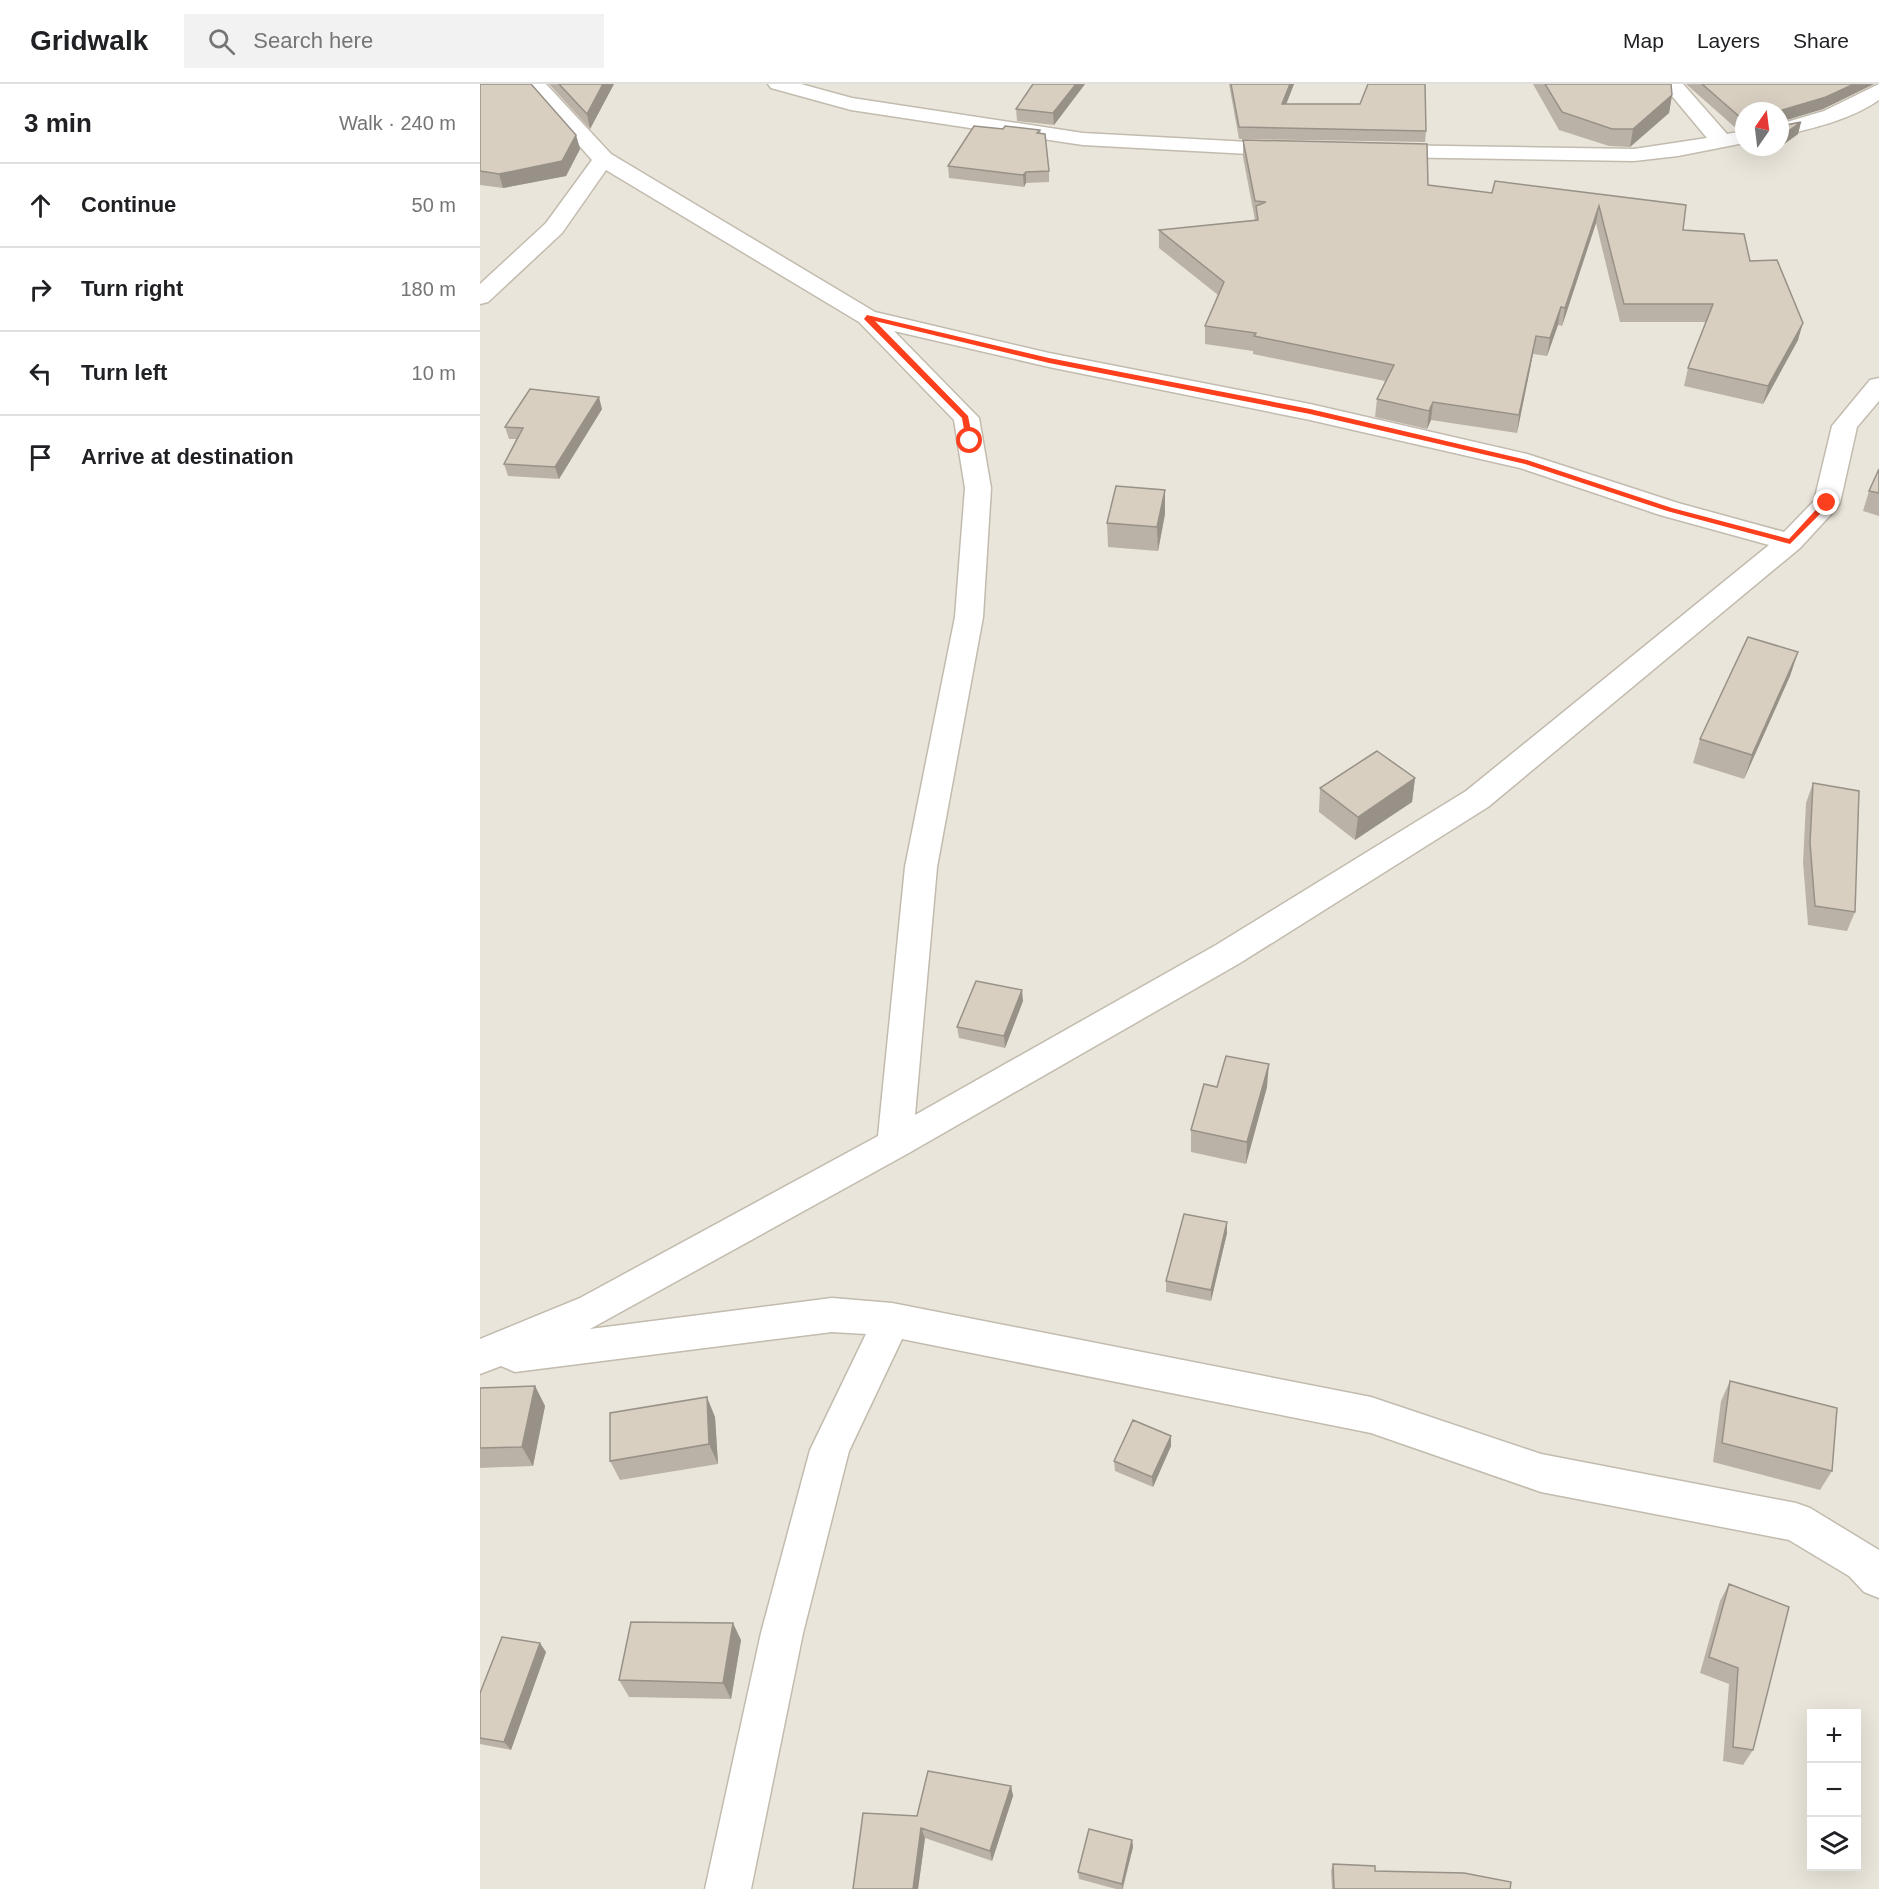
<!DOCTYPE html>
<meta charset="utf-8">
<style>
body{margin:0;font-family:Helvetica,sans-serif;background:#f2f2f2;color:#202124}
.controls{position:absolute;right:18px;bottom:18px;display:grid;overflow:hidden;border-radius:0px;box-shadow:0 6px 24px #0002}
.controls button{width:54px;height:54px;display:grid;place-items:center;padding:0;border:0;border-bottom:2px solid #e0e0e0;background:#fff;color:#202124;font:30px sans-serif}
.compass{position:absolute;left:1255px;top:18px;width:54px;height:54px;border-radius:50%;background:#fff;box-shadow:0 6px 24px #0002;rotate:14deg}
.stop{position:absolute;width:18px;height:18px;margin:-14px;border:4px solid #fc3f1d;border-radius:50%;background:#fff}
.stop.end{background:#fc3f1d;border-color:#fff;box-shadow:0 2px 6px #0008}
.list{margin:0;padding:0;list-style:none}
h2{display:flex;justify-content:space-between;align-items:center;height:78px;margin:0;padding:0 24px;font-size:26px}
h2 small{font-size:20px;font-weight:400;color:#757577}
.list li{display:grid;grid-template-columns:39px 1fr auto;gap:18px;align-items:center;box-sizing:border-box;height:84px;padding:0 24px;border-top:2px solid #e0e0e0}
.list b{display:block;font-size:22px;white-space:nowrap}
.list em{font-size:20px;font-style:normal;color:#757577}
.icon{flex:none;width:33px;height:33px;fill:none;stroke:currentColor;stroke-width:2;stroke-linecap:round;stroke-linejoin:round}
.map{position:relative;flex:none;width:1399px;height:1805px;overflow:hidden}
header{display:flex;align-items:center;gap:36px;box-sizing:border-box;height:84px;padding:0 30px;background:#fff;border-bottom:2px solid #e0e0e0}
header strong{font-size:28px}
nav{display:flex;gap:33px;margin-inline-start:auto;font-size:21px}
.search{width:420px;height:54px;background:#f2f2f2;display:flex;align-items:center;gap:15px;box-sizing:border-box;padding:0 21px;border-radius:0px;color:#757577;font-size:22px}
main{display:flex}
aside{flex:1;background:#fff}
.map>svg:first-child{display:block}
.residential{fill:#eae5da;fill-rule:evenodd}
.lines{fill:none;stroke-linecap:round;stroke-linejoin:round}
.minor-casing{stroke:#c2bbae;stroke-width:3}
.minor{fill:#fff;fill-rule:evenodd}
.wall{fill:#bab2a6}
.shaded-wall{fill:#979187}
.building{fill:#d8cfc1;stroke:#979187;stroke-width:1.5}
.route{fill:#fc3f1d}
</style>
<header>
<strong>Gridwalk</strong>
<div class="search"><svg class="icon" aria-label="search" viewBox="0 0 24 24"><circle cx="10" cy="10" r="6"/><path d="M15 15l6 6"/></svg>Search here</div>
<nav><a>Map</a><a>Layers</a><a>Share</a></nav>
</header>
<main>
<aside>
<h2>3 min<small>Walk · 240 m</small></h2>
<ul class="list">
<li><svg class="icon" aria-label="ahead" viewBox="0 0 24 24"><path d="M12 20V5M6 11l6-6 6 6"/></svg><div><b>Continue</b></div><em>50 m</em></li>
<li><svg class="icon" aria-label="right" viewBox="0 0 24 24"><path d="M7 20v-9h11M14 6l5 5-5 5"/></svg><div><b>Turn right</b></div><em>180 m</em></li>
<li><svg class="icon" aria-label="left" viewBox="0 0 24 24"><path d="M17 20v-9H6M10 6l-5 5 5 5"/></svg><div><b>Turn left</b></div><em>10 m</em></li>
<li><svg class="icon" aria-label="arrive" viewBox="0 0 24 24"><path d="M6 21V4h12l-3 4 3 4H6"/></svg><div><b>Arrive at destination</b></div></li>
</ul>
</aside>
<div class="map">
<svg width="1399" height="1805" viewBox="0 0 1399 1805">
<rect width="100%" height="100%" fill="#f6f3ec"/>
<path class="residential" d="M0 0H1399V1805H0ZM1264 27H1300V63H1264ZM1332 1630H1376V1782H1332Z"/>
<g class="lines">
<defs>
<path id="minor" d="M45 0H66L131 70 395 228 569 269 830 320 1047 370 1198 419 1304 448 1334 417 1352 342 1390 296 1399 294V317L1377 343 1360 419 1356 425 1320 464 1008 723 760 879 427 1070 110 1245 352 1214 412 1219 891 1313 1061 1370 1316 1419 1330 1424 1399 1466V1514L1384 1508 1369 1492 1309 1456 1061 1408 891 1349 422 1255 369 1367 323 1549 271 1805H225L281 1549 330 1366 386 1250 352 1248 35 1288 21 1282 0 1290V1255L100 1214 398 1052 425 783 475 533 485 404 474 336 379 238 126 86 82 149 8 218 0 220V200L66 139 112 76ZM414 247 569 283 830 336 1040 384 1180 431 1289 461 986 707 736 861 435 1031 457 783 503 533 511 404 499 334Z
M288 0H321L372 14 603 49 806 60 814 61 817 66 814 71 806 72 603 61 371 26 291 4Z
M1182 0H1203L1247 50 1264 47V59L1198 72 1154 77 903 73 895 72 892 67 895 62 903 61 1154 65 1227 54Z
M1399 0V16C1370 36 1334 44 1300 52V40L1344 27Z"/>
</defs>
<use href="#minor" class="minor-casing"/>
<use href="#minor" class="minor"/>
</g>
<path class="wall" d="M0 0 96 51 100 65 86 92 23 104 0 101Z
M69 0H134L110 45Z
M553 0H605L574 41 537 37 536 25Z
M749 0H814L806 20 946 47 945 58 759 55Z
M1053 0H1191L1192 11 1189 29 1150 63 1129 62 1079 46Z
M1206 0H1394L1343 25 1302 37 1301 42 1321 38 1318 50 1300 63V27H1264V45L1258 46Z
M523 45 560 46 569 87V98L546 99 544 103 469 94 468 82Z
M763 56 948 101 1012 109 1206 121 1203 146 1270 177 1318 256 1283 320 1204 302 1208 284 1226 238H1140L1116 139 1082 242 1078 241 1067 272 1053 270 1037 349 951 336 947 345 895 333 897 315 905 297 773 270V267L725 260V242L738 211 679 164V146L775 136 763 73Z
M1280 63H1300L1295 66H1283Z
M122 325 79 395 28 392 24 380 36 355H29L25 343Z
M1399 385V432L1383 427 1389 407Z
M685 430 678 467 628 463 627 439Z
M1318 568 1310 592 1264 695 1213 679 1220 655Z
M935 694 932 718 875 756 839 728 840 704Z
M1333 699 1375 828 1367 847 1328 841 1323 778 1326 719Z
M543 917 525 964 479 954 477 943Z
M787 1003 766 1080 711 1068V1046Z
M747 1138V1149L731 1217 686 1208V1197Z
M1250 1297 1352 1387 1340 1406 1233 1378 1241 1317Z
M55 1302 65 1322 53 1382 0 1384V1304Z
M235 1333 238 1380 140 1396 130 1377Z
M691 1352V1362L673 1403 635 1387 634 1377Z
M1249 1500 1273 1666 1263 1681 1243 1677 1249 1600 1220 1589 1240 1517Z
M261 1556 251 1615 149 1613 139 1596Z
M66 1568 31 1666 0 1660V1609Z
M531 1702 533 1712 512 1777 445 1754 438 1805H373L437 1732Z
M652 1756 653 1763 643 1805H636L599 1795 598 1788Z
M853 1780 895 1787 1030 1805H852L851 1787Z"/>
<path class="shaded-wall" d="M123 0H134L110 45 107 30Z
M596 0H605L574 41 573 29Z
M810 0H814L802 31V20Z
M1374 0H1394L1343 25 1300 38 1302 26Z
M1192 11 1189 29 1150 63 1153 45Z
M1321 38 1318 50 1300 63V53Z
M96 51 100 65 86 92 23 104 19 90Z
M546 88V99L544 103 543 91Z
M1119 122 1116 139 1082 242 1085 224Z
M1081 223 1078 241 1067 272 1070 254Z
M1323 239 1318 256 1283 320 1288 302Z
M1056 252 1053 270 1037 349 1039 331Z
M119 313 122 325 79 395 75 383Z
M953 318 951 336 947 345 949 327Z
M685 406V430L678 467 677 443Z
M1318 568 1310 592 1264 695 1272 671Z
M935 694 932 718 875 756 878 733Z
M542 906 543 917 525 964 524 952Z
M789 980 787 1003 766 1080 767 1058Z
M747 1138V1149L731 1217V1206Z
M55 1302 65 1322 53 1382 42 1363Z
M227 1313 235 1333 238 1380 229 1360Z
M691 1352V1362L673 1403 672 1393Z
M253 1539 261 1556 251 1615 243 1599Z
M60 1559 66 1568 31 1666 24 1658Z
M531 1702 533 1712 512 1777 510 1767Z
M441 1744 445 1754 438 1805H433Z
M652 1756 653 1763 642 1805V1800Z"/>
<path class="building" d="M0 0H51L96 51 82 77 19 90 0 87Z
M79 0H123L107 30Z
M553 0H596L573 29 536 25Z
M751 0H810L802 20H880L888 0H945L946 47 759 43Z
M1065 0H1191L1192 11 1153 45H1132L1082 28Z
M1222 0H1374L1346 13 1302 26 1301 42 1321 38 1300 53V27H1264V34H1261Z
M494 42 523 45 525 42 560 46 557 49 565 50 569 87 546 88 543 91 468 82Z
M763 56 947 60 948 101 1012 109 1015 97 1206 121 1203 146 1264 150 1270 177 1297 176 1323 239 1288 302 1208 284 1233 220H1144L1119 122 1085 224 1081 223 1070 254 1056 252 1039 331 953 318 949 327 897 315 914 281 774 252 776 249 725 242 744 198 679 146 778 136 776 122 786 118 775 117Z
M50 305 119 313 75 383 24 380 43 344 25 343Z
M1399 385V409L1389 407Z
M636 402 685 406 677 443 627 439Z
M1268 553 1318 568 1272 671 1220 655Z
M897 667 935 694 878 733 840 704Z
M1333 699 1379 707 1375 828 1335 822 1330 759Z
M496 897 542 906 524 952 477 943Z
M746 972 789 980 767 1058 711 1046 724 1000 737 1003Z
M704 1130 747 1138 731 1206 686 1197Z
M1250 1297 1357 1324 1352 1387 1242 1359Z
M55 1302 42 1363 0 1364V1304Z
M227 1313 229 1360 130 1377V1329Z
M653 1336 691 1352 672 1393 634 1377Z
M1249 1500 1309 1523 1273 1666 1253 1663 1258 1584 1229 1573Z
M151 1538 253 1539 243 1599 139 1596Z
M22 1553 60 1559 24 1658 0 1654V1609Z
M448 1687 531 1702 510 1767 441 1744 433 1805H373L383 1729 437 1732Z
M609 1745 652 1756 642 1800 598 1788Z
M853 1780 895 1782V1787L984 1789 1031 1798 1030 1805H854Z"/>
<path class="route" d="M387 231 569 274 830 325 1047 376 1192 424 1309 455 1344 417 1351 419 1310 460 1187 427 1045 380 830 330 569 279 395 237 488 332 493 357 490 359 486 357 482 334 384 235Z"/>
</svg>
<div class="controls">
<button>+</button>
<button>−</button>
<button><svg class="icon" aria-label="layers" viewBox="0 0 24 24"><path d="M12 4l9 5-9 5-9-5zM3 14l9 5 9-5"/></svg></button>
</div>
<svg class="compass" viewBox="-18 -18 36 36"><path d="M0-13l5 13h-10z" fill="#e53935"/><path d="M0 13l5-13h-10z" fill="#757577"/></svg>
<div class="stop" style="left:490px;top:357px"></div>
<div class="stop end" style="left:1347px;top:419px"></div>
</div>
</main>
